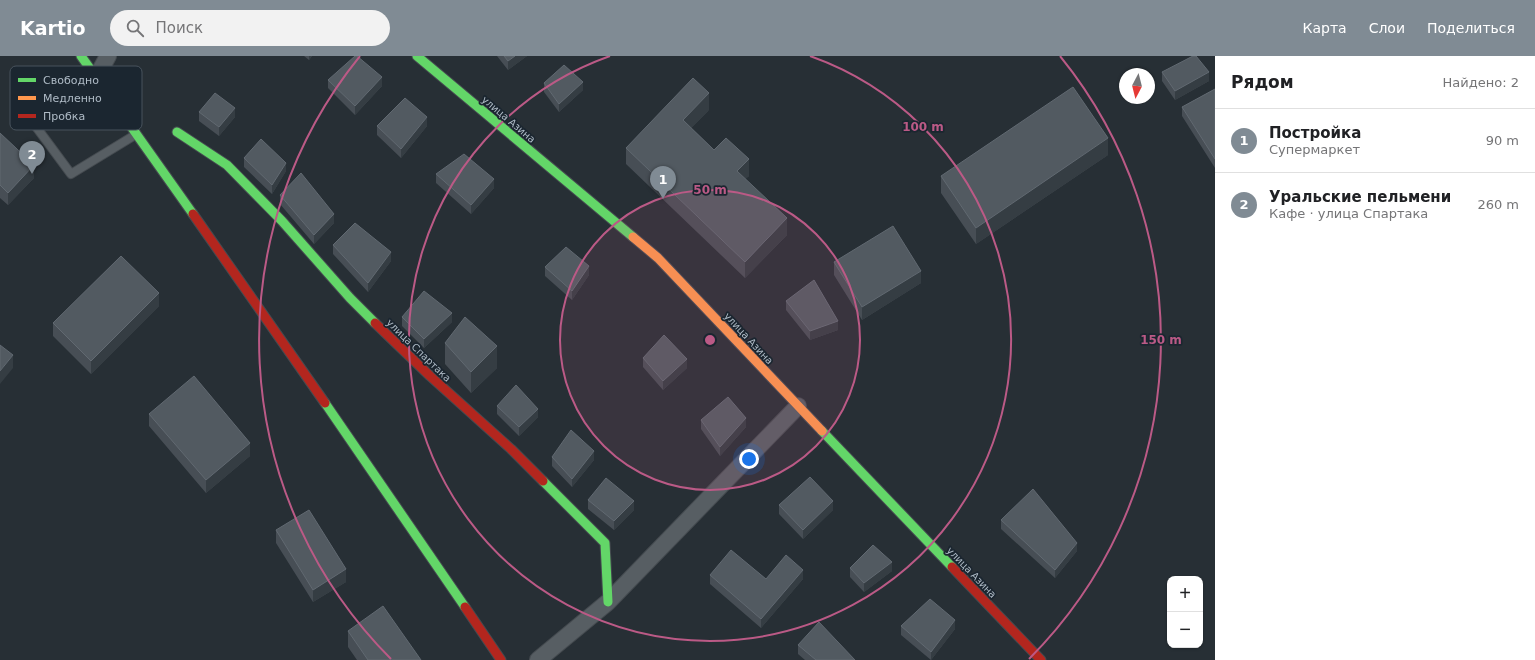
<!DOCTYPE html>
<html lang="ru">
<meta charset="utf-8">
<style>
body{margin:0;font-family:"DejaVu Sans",sans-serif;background:#f2f2f2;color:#202124}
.controls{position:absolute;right:12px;bottom:12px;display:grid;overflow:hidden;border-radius:8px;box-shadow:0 1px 3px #0004}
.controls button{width:36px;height:36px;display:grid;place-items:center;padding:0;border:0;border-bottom:1px solid #e0e0e0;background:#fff;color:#202124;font:20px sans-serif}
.compass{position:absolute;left:1119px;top:12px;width:36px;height:36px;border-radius:50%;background:#fff;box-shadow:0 1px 3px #0004;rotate:187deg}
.you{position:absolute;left:749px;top:403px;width:14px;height:14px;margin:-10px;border:3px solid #fff;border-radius:50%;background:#1a73e8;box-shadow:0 0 0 6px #1a73e833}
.badge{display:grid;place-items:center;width:26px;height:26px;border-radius:50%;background:#808b94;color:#fff;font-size:13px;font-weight:700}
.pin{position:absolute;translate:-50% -33px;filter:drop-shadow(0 1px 2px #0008)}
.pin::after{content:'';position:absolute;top:21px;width:14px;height:12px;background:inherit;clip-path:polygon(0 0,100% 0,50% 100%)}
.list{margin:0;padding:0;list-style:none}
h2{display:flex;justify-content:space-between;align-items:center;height:52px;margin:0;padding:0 16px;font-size:17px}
h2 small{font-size:13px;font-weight:400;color:#757577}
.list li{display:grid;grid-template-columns:26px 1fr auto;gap:12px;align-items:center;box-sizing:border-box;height:64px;padding:0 16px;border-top:1px solid #e0e0e0}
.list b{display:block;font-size:15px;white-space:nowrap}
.list p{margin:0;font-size:13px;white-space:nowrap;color:#757577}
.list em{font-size:13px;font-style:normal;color:#757577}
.icon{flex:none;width:22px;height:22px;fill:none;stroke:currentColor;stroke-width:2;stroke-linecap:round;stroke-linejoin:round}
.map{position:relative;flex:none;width:1215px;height:604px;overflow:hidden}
header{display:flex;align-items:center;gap:24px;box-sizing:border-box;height:56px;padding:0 20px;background:#808b94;color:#fff}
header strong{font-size:19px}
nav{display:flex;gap:22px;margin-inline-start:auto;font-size:14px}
.search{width:280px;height:36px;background:#f2f2f2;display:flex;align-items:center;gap:10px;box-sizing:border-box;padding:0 14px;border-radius:22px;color:#757577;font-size:15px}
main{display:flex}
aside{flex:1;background:#fff}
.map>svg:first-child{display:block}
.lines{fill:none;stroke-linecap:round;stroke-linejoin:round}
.lane-casing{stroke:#454b50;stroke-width:10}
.street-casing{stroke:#454b50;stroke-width:18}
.fast-casing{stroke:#454b50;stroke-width:11}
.slow-casing{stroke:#454b50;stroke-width:11}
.jam-casing{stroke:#454b50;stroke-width:11}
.lane{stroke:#575e63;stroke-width:8}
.street{stroke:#575e63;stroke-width:16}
.fast{stroke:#63d668;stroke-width:9}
.slow{stroke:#ff974d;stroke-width:9}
.jam{stroke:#b3261e;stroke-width:9}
.wall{fill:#474e55}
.shaded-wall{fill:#353d43}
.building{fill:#525a61;stroke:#616971}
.ring{fill:none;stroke:#bb5a86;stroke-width:2}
.labels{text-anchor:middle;stroke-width:3.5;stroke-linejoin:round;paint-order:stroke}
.street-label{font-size:10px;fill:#b0bcc7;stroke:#1b2630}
.key{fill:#1b2630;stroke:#48535d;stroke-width:1}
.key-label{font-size:11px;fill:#b0bcc7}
.centre{fill:#bb5a86;stroke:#1b2630;stroke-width:2}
.ring-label{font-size:12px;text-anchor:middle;font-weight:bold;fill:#bb5a86;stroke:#1b2630;stroke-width:3.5;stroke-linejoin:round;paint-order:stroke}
</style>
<header>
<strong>Kartio</strong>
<div class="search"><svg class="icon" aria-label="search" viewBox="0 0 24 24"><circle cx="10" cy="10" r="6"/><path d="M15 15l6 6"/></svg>Поиск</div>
<nav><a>Карта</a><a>Слои</a><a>Поделиться</a></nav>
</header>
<main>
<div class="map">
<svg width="1215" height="604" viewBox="0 0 1215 604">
<rect width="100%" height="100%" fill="#272f35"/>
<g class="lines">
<defs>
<path id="lane" d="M34 68 71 118 135 79"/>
<path id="street" d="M96 22 108 0
M538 604 608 546 798 350"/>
<path id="fast" d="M81 0 193 158
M417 0 633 181
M177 76 227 109 282 165 350 242 375 267
M325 347 465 551
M822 375 952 511
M543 425 605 487 608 546"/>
<path id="slow" d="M633 181 658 202 822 375"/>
<path id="jam" d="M193 158 325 347
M375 267 430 320 511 393 543 425
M952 511 1041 604
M465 551 501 604"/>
</defs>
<use href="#lane" class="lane-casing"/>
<use href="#street" class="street-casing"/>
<use href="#fast" class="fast-casing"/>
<use href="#slow" class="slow-casing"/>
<use href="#jam" class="jam-casing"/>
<use href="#lane" class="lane"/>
<use href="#street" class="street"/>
<use href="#fast" class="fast"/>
<use href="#slow" class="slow"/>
<use href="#jam" class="jam"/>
</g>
<path class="wall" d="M304 0H312L309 4Z
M497 0H527L508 14Z
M1162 16 1209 25 1175 44 1162 25Z
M328 24 382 30 355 59 328 32Z
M544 27 583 34 559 56 544 36Z
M1215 33V112L1182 60V51Z
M709 54 691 72 714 94 749 120 745 123 787 179 745 222 626 108V92Z
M199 56 235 61 219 80 199 65Z
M377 70H427L401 102 377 79Z
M0 77 34 122 8 149 0 142Z
M1108 99 976 188 941 137V120Z
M244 102 286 115 272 138 244 111Z
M436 118 494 132 471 158 436 127Z
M280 139 334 167 314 188 280 148Z
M333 189 391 205 368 236 333 198Z
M834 206 921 227 862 264 834 219Z
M545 211 589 219 572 244 545 220Z
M786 245 838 274 810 284 786 254Z
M159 250 91 318 53 280V267Z
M402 261 452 266 424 292 402 270Z
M445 287 497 312 471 337 445 308Z
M643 302 687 312 663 334 643 311Z
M497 350 538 361 519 380 497 358Z
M149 358 250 400 206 437 149 370Z
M701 364 746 371 720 400 701 373Z
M552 401 594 404 572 431 552 410Z
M588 444 634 454 614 474 588 453Z
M779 449 833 454 803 483 779 458Z
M1001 464 1077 495 1055 522 1001 473Z
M276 474 346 526 313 546 276 487Z
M850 512 892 515 864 536 850 521Z
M710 519 766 523H803L761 572 710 528Z
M901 570 955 573 931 604 901 579Z
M348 575 421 604H357L348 591Z
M798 589 855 604H805L798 598Z"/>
<path class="shaded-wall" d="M309 0H312L309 4Z
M515 0H527L508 14V5Z
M1209 16V25L1175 44V35Z
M382 21V30L355 59V50Z
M583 26V34L559 56V48Z
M709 37V54L683 80V64Z
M235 52V61L219 80V71Z
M427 61V70L401 102V93Z
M1108 82V99L976 188V172Z
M749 103V120L737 131V115Z
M286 107V115L272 138V129Z
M34 109V122L8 149V137Z
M494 123V132L471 158V149Z
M334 158V167L314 188V179Z
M787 162V179L745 222V206Z
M391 196V205L368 236V227Z
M589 210V219L572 244V235Z
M921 215V227L862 264V251Z
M159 237V250L91 318V305Z
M452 257V266L424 292V283Z
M838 265V274L810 284V275Z
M497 290V312L471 337V316Z
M13 299V312L0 328V315Z
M687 303V312L663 334V325Z
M538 353V361L519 380V371Z
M746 362V371L720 400V391Z
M250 387V400L206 437V424Z
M594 395V404L572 431V423Z
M634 445V454L614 474V465Z
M833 445V454L803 483V474Z
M1077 487V495L1055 522V514Z
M892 506V515L864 536V527Z
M346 513V526L313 546V534Z
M803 514V523L761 572V563Z
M955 564V573L931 604V596Z"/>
<path class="building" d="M355 0H357L382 21 355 50 328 24Z
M504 0H515L508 5Z
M1193 0H1196L1209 16 1175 35 1162 16Z
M564 9 583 26 559 48 544 27Z
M693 22 709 37 683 64 714 94 726 82 749 103 737 115 787 162 745 206 626 92Z
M1073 31 1108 82 976 172 941 120Z
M1215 33V103L1182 51Z
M215 37 235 52 219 71 199 56Z
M405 42 427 61 401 93 377 70Z
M0 77 34 109 8 137 0 129Z
M261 83 286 107 272 129 244 102Z
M464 98 494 123 471 149 436 118Z
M301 117 334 158 314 179 280 139Z
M355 167 391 196 368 227 333 189Z
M893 170 921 215 862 251 834 206Z
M566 191 589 210 572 235 545 211Z
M121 200 159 237 91 305 53 267Z
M814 224 838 265 810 275 786 245Z
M424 235 452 257 424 283 402 261Z
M465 261 497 290 471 316 445 287Z
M664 279 687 303 663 325 643 302Z
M0 289 13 299 0 315Z
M194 320 250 387 206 424 149 358Z
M516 329 538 353 519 371 497 350Z
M728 341 746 362 720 391 701 364Z
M571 374 594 395 572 423 552 401Z
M810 421 833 445 803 474 779 449Z
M606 422 634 445 614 465 588 444Z
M1033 433 1077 487 1055 514 1001 464Z
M309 454 346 513 313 534 276 474Z
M873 489 892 506 864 527 850 512Z
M731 494 766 523 786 499 803 514 761 563 710 519Z
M930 543 955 564 931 596 901 570Z
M383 550 421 604H368L348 575Z
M819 566 855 604H816L798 589Z"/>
<circle cx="710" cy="284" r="150" fill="#bb5a86" fill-opacity=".12"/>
<g class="ring">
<circle cx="710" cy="284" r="150"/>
<path d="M810 0A301 301 0 1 1 610 0"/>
<path d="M391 603A451 451 0 0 1 360 0M1060 0A451 451 0 0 1 1029 603"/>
</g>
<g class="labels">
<g class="street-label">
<text transform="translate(509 63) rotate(40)" y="4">улица Азина</text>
<text transform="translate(749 282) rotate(47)" y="4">улица Азина</text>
<text transform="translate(419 294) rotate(44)" y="4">улица Спартака</text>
<text transform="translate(972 516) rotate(46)" y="4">улица Азина</text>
</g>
</g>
<rect x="10" y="10" width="132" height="64" rx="6" class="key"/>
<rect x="18" y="22" width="18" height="4" fill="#63d668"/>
<rect x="18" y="40" width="18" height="4" fill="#ff974d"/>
<rect x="18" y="58" width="18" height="4" fill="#b3261e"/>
<g class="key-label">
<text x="43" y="28">Свободно</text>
<text x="43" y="46">Медленно</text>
<text x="43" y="64">Пробка</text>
</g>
<circle cx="710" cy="284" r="6" class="centre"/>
<g class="ring-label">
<text x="923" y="75">100 m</text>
<text x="710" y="138">50 m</text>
<text x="1161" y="288">150 m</text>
</g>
</svg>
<div class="controls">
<button>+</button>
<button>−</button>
</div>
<svg class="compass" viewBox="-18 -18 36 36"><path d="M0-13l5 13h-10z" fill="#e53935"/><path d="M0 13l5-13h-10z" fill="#757577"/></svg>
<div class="you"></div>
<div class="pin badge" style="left:663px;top:143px">1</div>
<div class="pin badge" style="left:32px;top:118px">2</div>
</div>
<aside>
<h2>Рядом<small>Найдено: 2</small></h2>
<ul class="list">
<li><span class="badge">1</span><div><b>Постройка</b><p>Супермаркет</p></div><em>90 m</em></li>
<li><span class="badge">2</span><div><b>Уральские пельмени</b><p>Кафе · улица Спартака</p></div><em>260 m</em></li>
</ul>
</aside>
</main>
